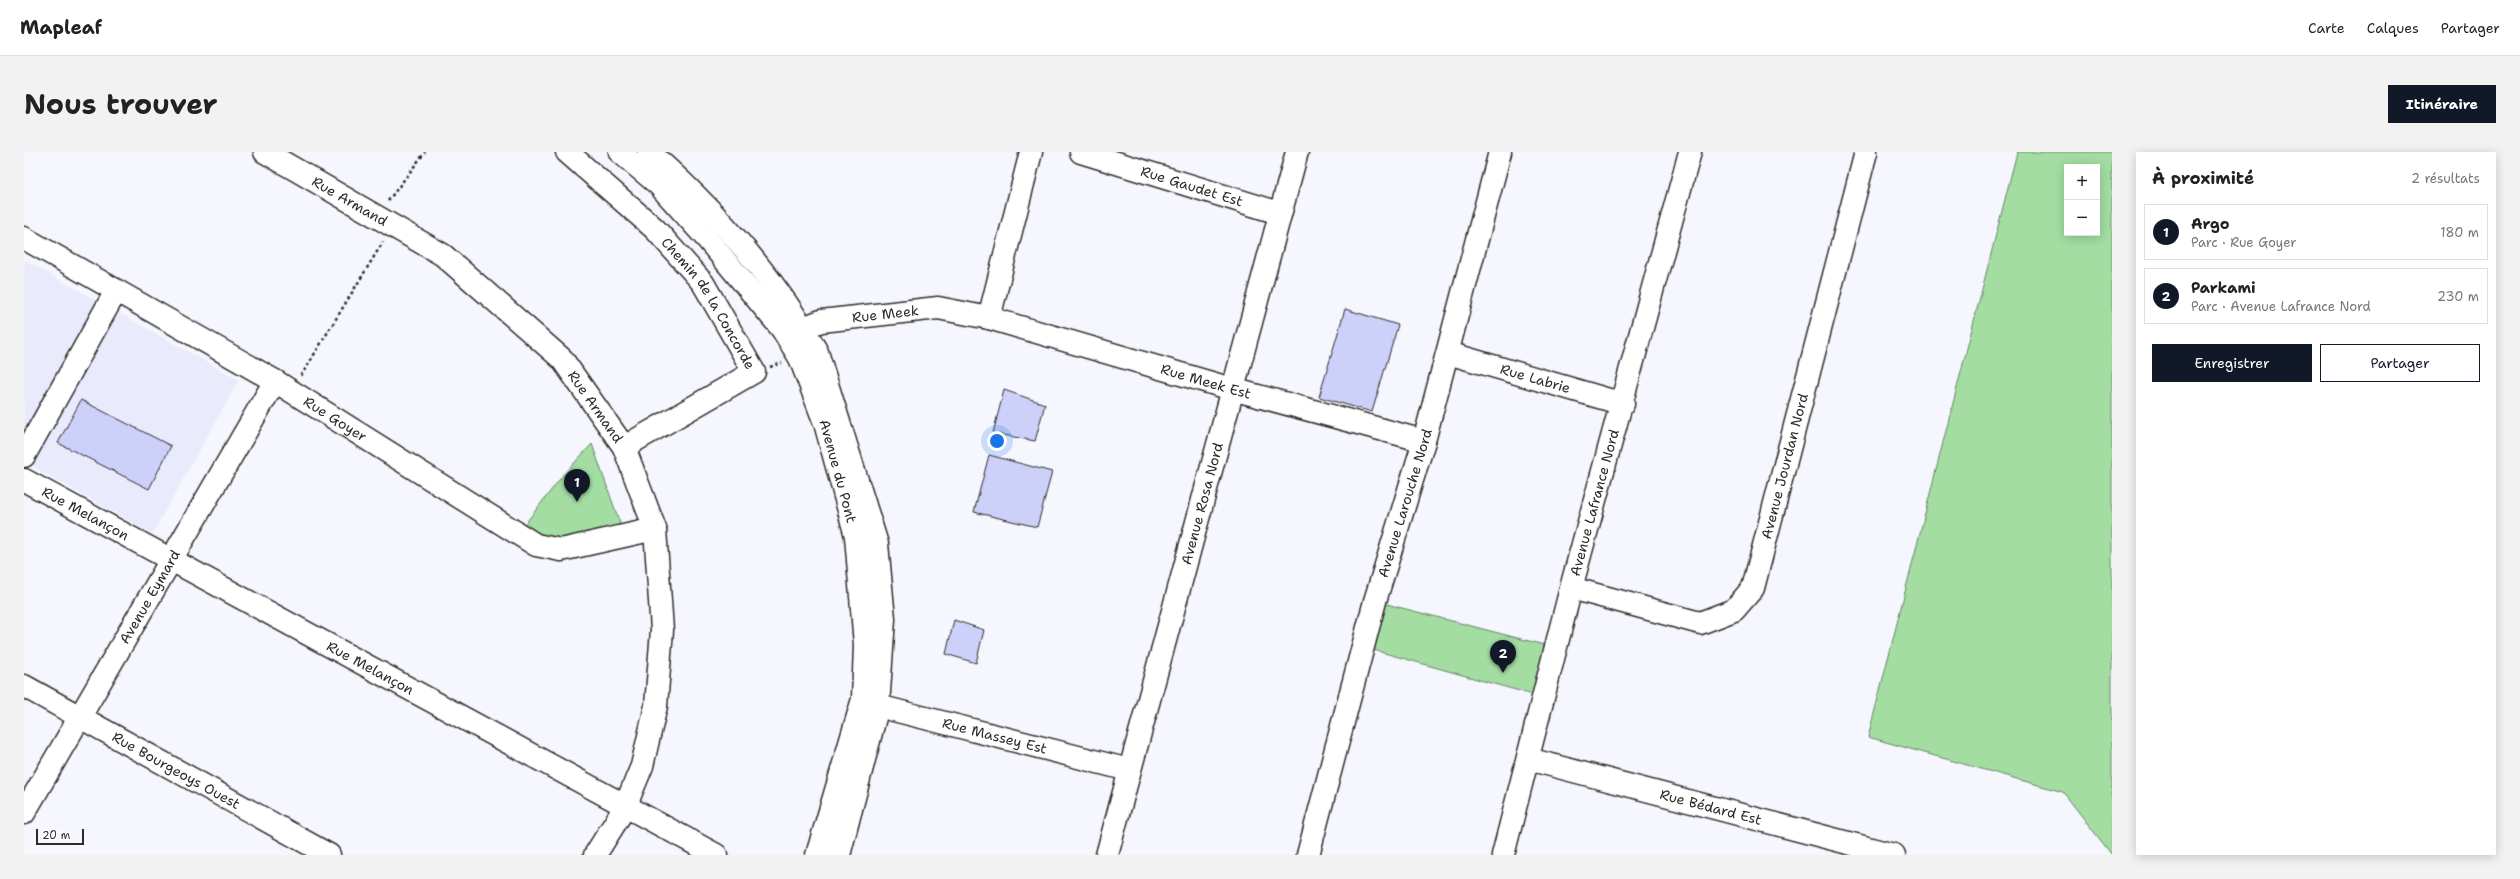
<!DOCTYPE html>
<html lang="fr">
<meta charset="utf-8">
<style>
body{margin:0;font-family:"Shantell Sans",sans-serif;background:#f2f2f2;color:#222}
.controls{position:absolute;right:12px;top:12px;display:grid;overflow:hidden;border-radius:0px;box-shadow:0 2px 10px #0003}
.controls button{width:36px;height:36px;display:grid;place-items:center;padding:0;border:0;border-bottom:1px solid #e0e0e0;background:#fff;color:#222;font:20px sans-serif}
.scale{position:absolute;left:12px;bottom:10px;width:48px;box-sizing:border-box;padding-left:4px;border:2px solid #2b2b2b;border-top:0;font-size:11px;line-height:14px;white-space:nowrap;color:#2b2b2b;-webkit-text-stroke:3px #fff;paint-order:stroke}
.you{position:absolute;left:973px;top:289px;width:14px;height:14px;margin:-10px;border:3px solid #fff;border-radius:50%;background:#1a73e8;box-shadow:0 0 0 6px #1a73e833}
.badge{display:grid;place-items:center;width:26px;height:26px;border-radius:50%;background:#111827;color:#fff;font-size:13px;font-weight:700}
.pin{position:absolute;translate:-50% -33px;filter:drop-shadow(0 1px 2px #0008)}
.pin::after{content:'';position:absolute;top:21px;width:14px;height:12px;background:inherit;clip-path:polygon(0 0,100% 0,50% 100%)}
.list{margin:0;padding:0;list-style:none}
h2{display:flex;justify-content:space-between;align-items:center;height:52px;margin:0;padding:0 16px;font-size:17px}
h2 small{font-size:13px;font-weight:400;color:#767676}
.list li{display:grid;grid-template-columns:26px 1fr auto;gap:12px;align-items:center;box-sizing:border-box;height:56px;margin:0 8px 8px;padding:0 8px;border:1px solid #e0e0e0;border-radius:0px}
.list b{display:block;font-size:15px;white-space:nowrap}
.list p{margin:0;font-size:13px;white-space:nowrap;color:#767676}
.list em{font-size:13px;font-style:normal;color:#767676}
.actions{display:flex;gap:8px;padding:12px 16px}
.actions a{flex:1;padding:9px 0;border:1px solid #111827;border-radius:0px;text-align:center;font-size:14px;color:#111827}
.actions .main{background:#111827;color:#fff}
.map{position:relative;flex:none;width:2088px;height:703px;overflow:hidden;border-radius:0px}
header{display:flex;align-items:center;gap:24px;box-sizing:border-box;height:56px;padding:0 20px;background:#fff;border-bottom:1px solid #e0e0e0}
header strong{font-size:19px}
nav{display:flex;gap:22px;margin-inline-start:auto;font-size:14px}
.intro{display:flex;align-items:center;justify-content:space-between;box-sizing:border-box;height:96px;padding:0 24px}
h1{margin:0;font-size:28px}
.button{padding:10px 18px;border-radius:0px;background:#111827;color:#fff;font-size:14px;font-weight:700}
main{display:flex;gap:24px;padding:0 24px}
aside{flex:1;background:#fff;border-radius:0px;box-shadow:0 2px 10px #0003}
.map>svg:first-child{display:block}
.built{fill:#e9ebfc}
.green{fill:#a3dda2;stroke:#678466;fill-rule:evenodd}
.building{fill:#cdd1f9;stroke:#2b2b2b}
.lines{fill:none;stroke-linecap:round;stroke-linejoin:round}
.minor-casing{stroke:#2b2b2b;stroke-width:25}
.major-casing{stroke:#2b2b2b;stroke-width:25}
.path{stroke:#2b2b2b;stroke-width:2.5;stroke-dasharray:3 3;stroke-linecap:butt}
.minor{stroke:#fff;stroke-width:22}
.major{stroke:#fff;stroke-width:22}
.labels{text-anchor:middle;stroke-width:3.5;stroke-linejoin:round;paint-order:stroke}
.street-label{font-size:14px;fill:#2b2b2b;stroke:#fff}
</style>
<header>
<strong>Mapleaf</strong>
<nav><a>Carte</a><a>Calques</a><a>Partager</a></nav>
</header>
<div class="intro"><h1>Nous trouver</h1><a class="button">Itinéraire</a></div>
<main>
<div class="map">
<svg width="2088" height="703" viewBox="0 0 2088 703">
<rect width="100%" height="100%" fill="#f5f6fe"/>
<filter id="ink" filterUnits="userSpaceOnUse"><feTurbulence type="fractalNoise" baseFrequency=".025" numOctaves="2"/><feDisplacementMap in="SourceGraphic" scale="8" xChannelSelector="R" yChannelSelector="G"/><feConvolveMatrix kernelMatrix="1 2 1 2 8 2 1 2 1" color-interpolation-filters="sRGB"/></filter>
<g filter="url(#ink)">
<path class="built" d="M2 109 215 228 128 382 0 310V113Z"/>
<path class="green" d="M1993 0H2088V703L2039 640 1844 585ZM2043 15H2073V81H2043Z
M568 292 598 377 527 393 497 377 539 323Z
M1351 449 1532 496 1520 546 1339 495Z"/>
<path class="building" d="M1321 157 1374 173 1348 260 1295 245Z
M980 238 1021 252 1011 289 969 281Z
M57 248 147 294 125 337 34 291Z
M965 303 1028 320 1013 375 950 360Z
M930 468 960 478 952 511 922 502Z"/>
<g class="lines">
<defs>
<g id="minor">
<path id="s1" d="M241 0 419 103 538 207 600 295 631 377 638 478 632 554 618 614 601 655 571 703"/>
<path id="s2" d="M543 0 631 77 679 131 730 220 600 295"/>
<path id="s3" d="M1057 0 1255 61"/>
<path id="s4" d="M0 86 251 229 512 393 537 398 631 377"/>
<path d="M965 166 1007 0"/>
<path id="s5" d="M759 177 779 176 797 169 914 156 965 166 1208 237 1400 289"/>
<path id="s6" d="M1424 201 1599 252"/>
<path d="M0 304 92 139"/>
<path id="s7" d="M0 328 692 703"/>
<path id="s8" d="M1547 436 1676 471 1710 458 1729 436 1842 0"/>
<path id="s9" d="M0 534 305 703"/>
<path id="s10" d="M839 547 854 554 1105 618"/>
<path id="s11" d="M1504 607 1870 703"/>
<path id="s12" d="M0 661 251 229"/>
<path id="s13" d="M1083 703 1273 0"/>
<path id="s14" d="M1284 703 1351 449 1400 289 1476 0"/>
<path id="s15" d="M1479 703 1547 436 1666 0"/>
</g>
<g id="major">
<path id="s16" d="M596 0 634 32 685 89 758 177 776 206 801 271 832 384 841 493 839 547 793 703"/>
<path d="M625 0C690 57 750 124 793 200L853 392 860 467 854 554 815 703"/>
</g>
</defs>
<use href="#minor" class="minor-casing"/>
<use href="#major" class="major-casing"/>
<path class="path" d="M364 49 401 0
M746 215 758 211
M277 224 359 90"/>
<use href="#minor" class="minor"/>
<use href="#major" class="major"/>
</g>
</g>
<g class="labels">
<g class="street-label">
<text dy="5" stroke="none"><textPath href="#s3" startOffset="116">Rue Gaudet Est</textPath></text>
<text dy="5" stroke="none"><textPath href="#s1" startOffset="98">Rue Armand</textPath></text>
<text dy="5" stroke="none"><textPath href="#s2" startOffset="209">Chemin de la Concorde</textPath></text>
<text dy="5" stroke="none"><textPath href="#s5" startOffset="104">Rue Meek</textPath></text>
<text dy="5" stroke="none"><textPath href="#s6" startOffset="91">Rue Labrie</textPath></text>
<text dy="5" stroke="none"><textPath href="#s5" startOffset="435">Rue Meek Est</textPath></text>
<text dy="5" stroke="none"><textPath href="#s1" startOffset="422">Rue Armand</textPath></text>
<text dy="5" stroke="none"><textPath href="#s4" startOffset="360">Rue Goyer</textPath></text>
<text dy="5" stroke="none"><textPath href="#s8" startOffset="325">Avenue Jourdan Nord</textPath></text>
<text dy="5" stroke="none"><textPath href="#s16" startOffset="394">Avenue du Pont</textPath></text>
<text dy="5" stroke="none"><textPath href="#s13" startOffset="364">Avenue Rosa Nord</textPath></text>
<text dy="5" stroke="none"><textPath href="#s15" startOffset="364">Avenue Lafrance Nord</textPath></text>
<text dy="5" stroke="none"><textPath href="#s14" startOffset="365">Avenue Larouche Nord</textPath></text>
<text dy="5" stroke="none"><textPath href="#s7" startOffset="70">Rue Melançon</textPath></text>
<text dy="5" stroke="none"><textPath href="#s12" startOffset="250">Avenue Eymard</textPath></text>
<text dy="5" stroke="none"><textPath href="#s7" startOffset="394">Rue Melançon</textPath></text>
<text dy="5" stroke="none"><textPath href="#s10" startOffset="137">Rue Massey Est</textPath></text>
<text dy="5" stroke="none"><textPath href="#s9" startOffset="174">Rue Bourgeoys Ouest</textPath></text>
<text dy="5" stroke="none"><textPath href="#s11" startOffset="189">Rue Bédard Est</textPath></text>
</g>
</g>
</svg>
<div class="controls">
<button>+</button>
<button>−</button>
</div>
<div class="scale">20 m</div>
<div class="you"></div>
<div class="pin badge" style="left:553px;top:350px">1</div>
<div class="pin badge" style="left:1479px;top:521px">2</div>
</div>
<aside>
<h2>À proximité<small>2 résultats</small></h2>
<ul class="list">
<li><span class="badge">1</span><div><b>Argo</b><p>Parc · Rue Goyer</p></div><em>180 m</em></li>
<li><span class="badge">2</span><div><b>Parkami</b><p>Parc · Avenue Lafrance Nord</p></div><em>230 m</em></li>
</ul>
<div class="actions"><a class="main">Enregistrer</a><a>Partager</a></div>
</aside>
</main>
